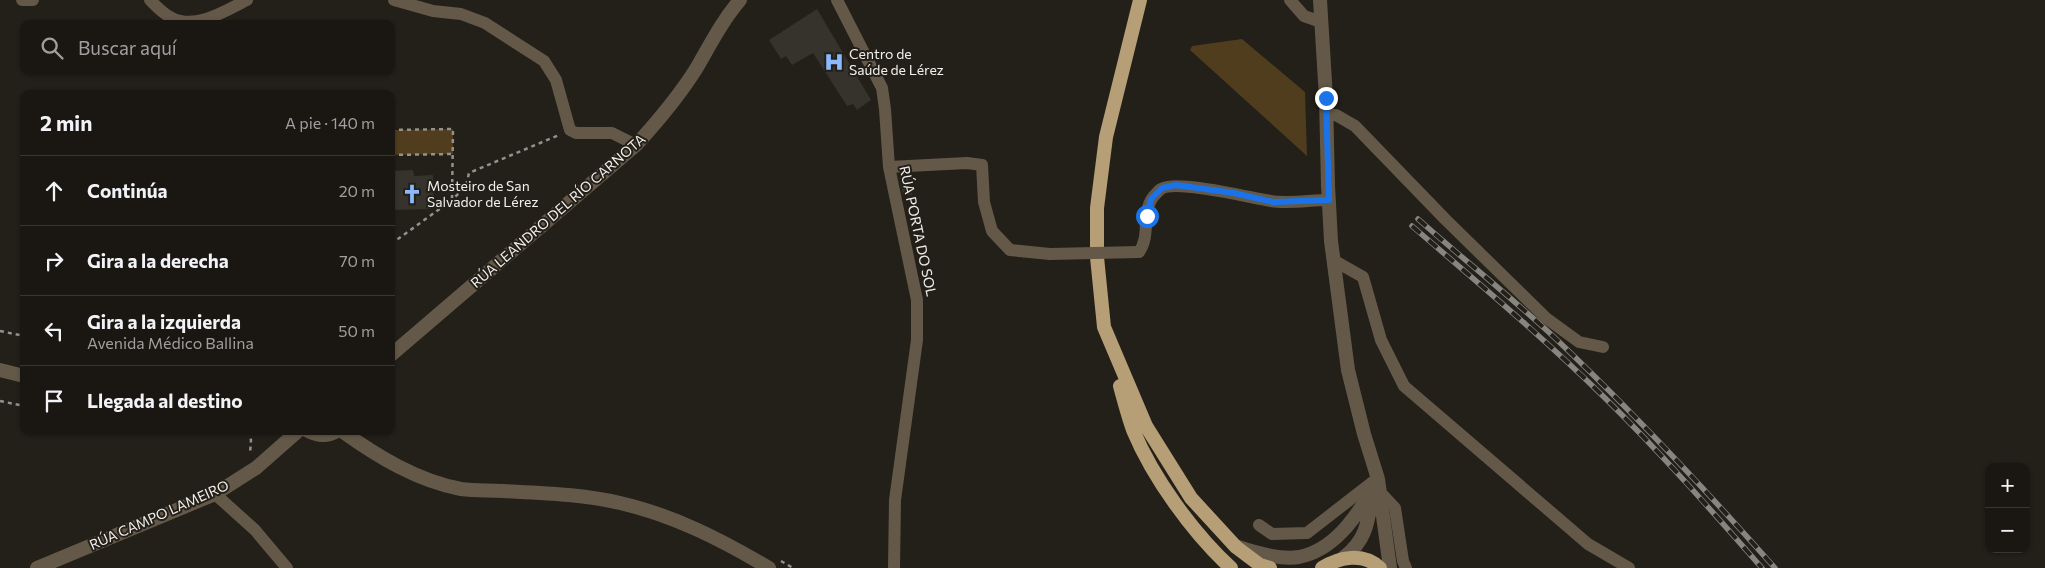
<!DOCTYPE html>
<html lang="es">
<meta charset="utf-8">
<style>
body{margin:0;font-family:Commissioner,sans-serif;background:#272421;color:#f1f3f6}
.controls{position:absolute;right:15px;bottom:15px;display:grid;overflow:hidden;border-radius:10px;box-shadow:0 1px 4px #0004}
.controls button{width:45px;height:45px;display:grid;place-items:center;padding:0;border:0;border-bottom:1px solid #383633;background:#1a1713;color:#f1f3f6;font:25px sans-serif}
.stop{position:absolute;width:15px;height:15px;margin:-11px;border:4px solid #1a73e8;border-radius:50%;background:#fff}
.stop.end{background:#1a73e8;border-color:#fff;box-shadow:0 1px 5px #0008}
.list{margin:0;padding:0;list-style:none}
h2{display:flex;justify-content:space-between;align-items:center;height:65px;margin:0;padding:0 20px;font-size:21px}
h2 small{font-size:16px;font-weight:400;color:#9f9fa0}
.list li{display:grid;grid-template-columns:32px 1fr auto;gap:15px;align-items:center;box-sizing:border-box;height:70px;padding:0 20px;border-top:1px solid #383633}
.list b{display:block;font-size:19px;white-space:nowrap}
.list p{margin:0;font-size:16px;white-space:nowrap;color:#9f9fa0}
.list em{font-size:16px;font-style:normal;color:#9f9fa0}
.icon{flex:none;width:28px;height:28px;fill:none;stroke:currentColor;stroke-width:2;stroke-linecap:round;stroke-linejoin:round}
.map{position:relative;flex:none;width:2045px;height:568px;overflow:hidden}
.search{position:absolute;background:#1a1713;box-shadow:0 1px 4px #0004;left:20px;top:20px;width:375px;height:55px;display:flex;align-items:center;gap:12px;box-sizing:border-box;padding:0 18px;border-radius:10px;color:#9f9fa0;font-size:19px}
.panel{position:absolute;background:#1a1713;box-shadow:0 1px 4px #0004;left:20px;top:90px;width:375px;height:345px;border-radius:10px}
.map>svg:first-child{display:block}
.green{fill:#503d1e}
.building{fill:#36322c}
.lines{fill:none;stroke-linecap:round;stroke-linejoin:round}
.path{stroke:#94918c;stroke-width:2.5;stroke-dasharray:4 4;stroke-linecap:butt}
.minor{stroke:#645948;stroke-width:12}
.tertiary{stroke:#645948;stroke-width:14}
.trunk{stroke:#b69e76;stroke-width:14}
.rail-casing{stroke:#888580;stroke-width:5.5}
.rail{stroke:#231f19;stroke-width:4;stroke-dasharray:11;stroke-linecap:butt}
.minor-bridge{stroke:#645948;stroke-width:12}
.tertiary-bridge{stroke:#645948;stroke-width:14}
.route{stroke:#1a73e8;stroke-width:6}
.labels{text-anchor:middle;stroke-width:4;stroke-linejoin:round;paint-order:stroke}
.poi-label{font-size:14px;fill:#f2efeb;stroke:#231f19;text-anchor:start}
.street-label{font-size:14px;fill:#f2efeb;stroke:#231f19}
</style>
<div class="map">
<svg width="2045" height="568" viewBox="0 0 2045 568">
<rect width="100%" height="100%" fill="#231f19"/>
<path class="green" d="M1242 39 1305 92 1307 156 1190 50 1192 46Z
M453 129V154L391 155V130Z"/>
<path class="building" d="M817 9 871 100 857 110 853 104 847 106 813 53 792 65 786 56 781 59 769 40Z
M413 170 414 176 433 175 434 209 391 210V171Z
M910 174 912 195 903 196 899 175Z"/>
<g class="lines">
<path class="path" d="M391 130 453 129 452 199
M391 155 453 154
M391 244 452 200 466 186 469 173 559 135
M0 331 24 336
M0 401 24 406
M248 431 251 440 250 454
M781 561 793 568"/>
<path class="minor" d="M22 0H33
M150 0C156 6 163 14 172 18 196 30 225 11 247 0
M394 0 433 11 461 14 485 23 544 61 556 80 570 130 576 133H612L636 145
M837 0 882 88 885 109 889 167 917 300V340L895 500 894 568
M1290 0 1304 16 1321 22
M1326 115H1336L1355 126 1445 219 1546 318 1579 342 1603 347
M889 167 967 163 982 165 984 202 992 231 1010 250 1050 254
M1139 252C1151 236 1141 213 1153 197 1155 195 1158 191 1161 189 1176 179 1251 198 1271 201 1289 204 1310 200 1329 200
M1333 260 1363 277 1381 340 1404 386 1588 544 1629 568
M1381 493 1395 508 1403 561 1406 568
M215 494 255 530 287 568
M1259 525 1272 534 1307 533 1374 481"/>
<path class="tertiary" d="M1320 0 1326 98
M1328 185 1331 241 1348 370 1364 434 1378 479 1390 568
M391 355 636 145C658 121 679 96 696 69 710 45 722 21 740 0
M0 370 24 376
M308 431C318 436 327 437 337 431
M342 431C378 457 418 481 461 489 475 491 489 490 503 491 542 493 582 494 620 503 673 515 722 540 769 568
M1238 547C1256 553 1281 560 1299 557 1334 550 1355 518 1372 491
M1343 558C1366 541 1368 523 1372 496
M37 568 215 494 256 468 298 431"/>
<path class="trunk" d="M1140 0 1106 137 1097 208V257L1104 327 1146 426 1191 498 1236 547 1260 565 1270 568
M1120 386C1124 401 1128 416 1133 430 1153 478 1193 533 1231 568
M1322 568C1339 557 1363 552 1380 568"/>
<defs>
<path id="rail" d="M1418 219C1463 259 1511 297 1555 338 1632 411 1704 488 1775 568
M1412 226C1477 282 1543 337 1605 398 1660 452 1711 510 1762 568"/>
</defs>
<use href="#rail" class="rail-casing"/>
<use href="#rail" class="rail"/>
<path class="minor-bridge" d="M1050 254 1139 252"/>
<path class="tertiary-bridge" d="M1326 98 1328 185"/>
</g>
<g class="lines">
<path class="route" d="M1147 216 1151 199 1162 188 1176 185 1234 193 1273 202 1329 200 1326 98"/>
</g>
<defs>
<symbol id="hospital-bare" viewBox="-9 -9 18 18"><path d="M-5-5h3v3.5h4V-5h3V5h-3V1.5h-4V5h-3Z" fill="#8cb9fc" stroke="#231f19" stroke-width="2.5" paint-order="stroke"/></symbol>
<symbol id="church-bare" viewBox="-9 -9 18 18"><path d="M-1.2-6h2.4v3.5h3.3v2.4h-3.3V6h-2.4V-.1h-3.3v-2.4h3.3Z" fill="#8cb9fc" stroke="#231f19" stroke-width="2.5" paint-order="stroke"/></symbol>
</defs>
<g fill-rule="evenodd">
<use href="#hospital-bare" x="820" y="48" width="28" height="28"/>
<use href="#church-bare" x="398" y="180" width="28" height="28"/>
</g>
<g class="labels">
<g class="poi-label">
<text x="849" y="59">Centro de<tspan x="849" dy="16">Saúde de Lérez</tspan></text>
<text x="427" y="191">Mosteiro de San<tspan x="427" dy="16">Salvador de Lérez</tspan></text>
</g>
<g class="street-label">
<text transform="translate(558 211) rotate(-41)" y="5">RÚA LEANDRO DEL RÍO CARNOTA</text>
<text transform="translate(918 231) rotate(78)" y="5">RÚA PORTA DO SOL</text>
<text transform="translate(159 515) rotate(-24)" y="5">RÚA CAMPO LAMEIRO</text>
</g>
</g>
</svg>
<div class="controls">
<button>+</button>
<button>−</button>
</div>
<div class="stop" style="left:1147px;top:216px"></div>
<div class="stop end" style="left:1326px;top:98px"></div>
<div class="search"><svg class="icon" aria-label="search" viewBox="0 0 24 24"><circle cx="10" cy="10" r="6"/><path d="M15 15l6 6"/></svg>Buscar aquí</div>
<section class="panel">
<h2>2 min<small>A pie · 140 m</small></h2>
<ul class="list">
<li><svg class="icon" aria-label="ahead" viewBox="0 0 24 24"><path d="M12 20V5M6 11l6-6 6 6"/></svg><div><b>Continúa</b></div><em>20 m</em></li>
<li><svg class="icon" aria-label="right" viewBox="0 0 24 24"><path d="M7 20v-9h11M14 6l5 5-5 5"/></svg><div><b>Gira a la derecha</b></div><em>70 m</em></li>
<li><svg class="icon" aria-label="left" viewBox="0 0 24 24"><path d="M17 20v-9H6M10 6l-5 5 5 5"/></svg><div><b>Gira a la izquierda</b><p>Avenida Médico Ballina</p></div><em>50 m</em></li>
<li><svg class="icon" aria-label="arrive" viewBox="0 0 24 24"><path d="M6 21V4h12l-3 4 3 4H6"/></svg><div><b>Llegada al destino</b></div></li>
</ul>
</section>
</div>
